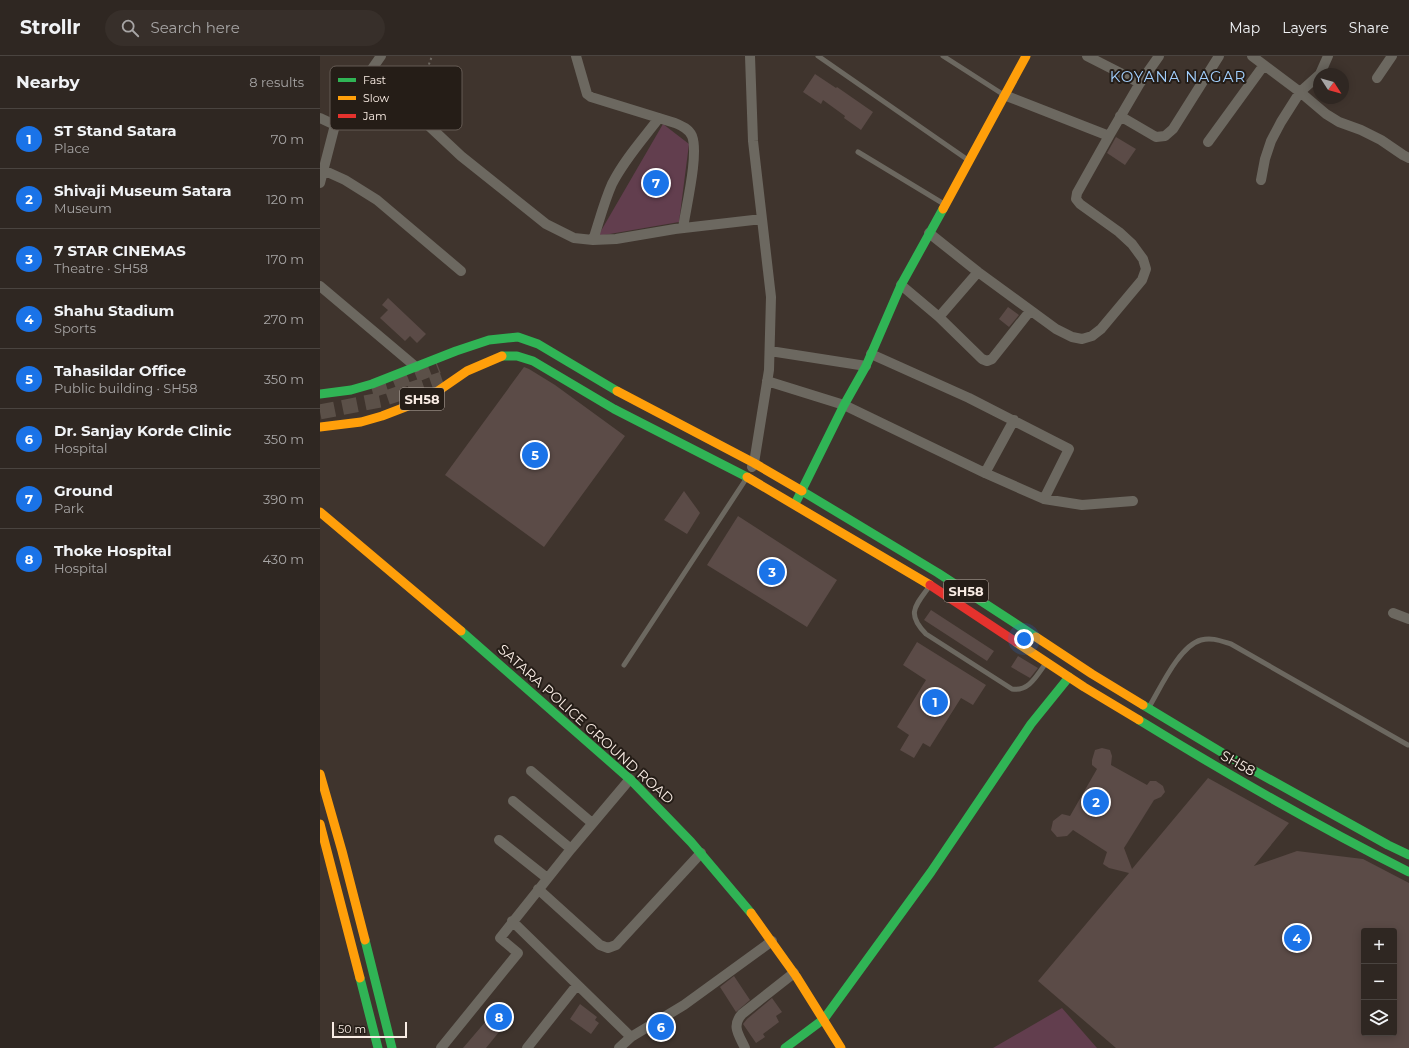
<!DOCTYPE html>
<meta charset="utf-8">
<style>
body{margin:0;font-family:Montserrat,sans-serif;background:#372f2a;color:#f1f3f6}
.controls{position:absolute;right:12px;bottom:12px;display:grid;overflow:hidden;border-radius:4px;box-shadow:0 2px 10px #0003}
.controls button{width:36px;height:36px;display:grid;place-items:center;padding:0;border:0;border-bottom:1px solid #4a4440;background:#2f2722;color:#f1f3f6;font:20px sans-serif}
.compass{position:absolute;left:993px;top:12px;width:36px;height:36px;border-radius:50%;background:#2f2722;box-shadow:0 2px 10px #0003;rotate:126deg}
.scale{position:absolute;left:12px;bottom:10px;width:75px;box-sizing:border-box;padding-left:4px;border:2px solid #f9ece4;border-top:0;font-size:11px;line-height:14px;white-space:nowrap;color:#f9ece4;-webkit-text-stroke:3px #251d17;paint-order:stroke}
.you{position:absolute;left:704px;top:583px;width:14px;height:14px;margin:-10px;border:3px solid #fff;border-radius:50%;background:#1a73e8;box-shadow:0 0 0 6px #1a73e833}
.badge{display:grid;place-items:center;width:26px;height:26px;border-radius:50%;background:#1a73e8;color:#fff;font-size:13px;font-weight:700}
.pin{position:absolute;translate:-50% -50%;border:2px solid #fff;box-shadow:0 1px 4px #0006}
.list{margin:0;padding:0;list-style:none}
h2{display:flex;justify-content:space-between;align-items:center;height:52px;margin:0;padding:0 16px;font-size:17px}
h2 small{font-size:13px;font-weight:400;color:#a7a5a5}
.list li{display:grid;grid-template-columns:26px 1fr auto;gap:12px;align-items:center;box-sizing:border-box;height:60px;padding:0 16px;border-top:1px solid #4a4440}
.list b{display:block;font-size:15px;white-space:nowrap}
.list p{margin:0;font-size:13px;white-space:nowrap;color:#a7a5a5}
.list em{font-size:13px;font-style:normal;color:#a7a5a5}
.icon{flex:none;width:22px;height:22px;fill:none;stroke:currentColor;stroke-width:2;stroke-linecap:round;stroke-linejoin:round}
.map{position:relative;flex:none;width:1089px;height:992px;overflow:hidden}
header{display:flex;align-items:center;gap:24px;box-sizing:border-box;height:56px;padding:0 20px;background:#2f2722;border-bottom:1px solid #4a4440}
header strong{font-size:19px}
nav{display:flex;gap:22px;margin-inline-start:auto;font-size:14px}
.search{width:280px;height:36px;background:#372f2a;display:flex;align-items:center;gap:10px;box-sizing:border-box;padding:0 14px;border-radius:22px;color:#a7a5a5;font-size:15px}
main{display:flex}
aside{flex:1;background:#2f2722}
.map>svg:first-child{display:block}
.green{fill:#623e4e}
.building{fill:#5b4b47;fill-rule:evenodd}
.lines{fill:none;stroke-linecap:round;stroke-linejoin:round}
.primary-tunnel{stroke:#5b5048;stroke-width:15;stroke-dasharray:15 8;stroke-linecap:butt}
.path{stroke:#6e6962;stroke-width:2;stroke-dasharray:2 3;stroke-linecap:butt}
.lane{stroke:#6c6860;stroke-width:5}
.street{stroke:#6c6860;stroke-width:10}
.fast{stroke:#30b455;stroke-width:9}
.slow{stroke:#ff9f0a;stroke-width:9}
.jam{stroke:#e5322d;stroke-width:9}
.labels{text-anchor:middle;stroke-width:4;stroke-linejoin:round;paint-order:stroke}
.shield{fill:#251d17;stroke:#b9aea6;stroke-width:1}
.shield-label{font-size:13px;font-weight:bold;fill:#f9ece4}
.street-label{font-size:14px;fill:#f9ece4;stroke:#251d17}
.neighbourhood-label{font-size:15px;letter-spacing:1px;fill:#a2cffd;stroke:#251d17}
.key{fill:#251d17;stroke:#655b54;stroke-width:1}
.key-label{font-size:11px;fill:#f9ece4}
</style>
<header>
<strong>Strollr</strong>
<div class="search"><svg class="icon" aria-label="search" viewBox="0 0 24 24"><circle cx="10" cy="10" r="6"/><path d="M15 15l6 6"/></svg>Search here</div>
<nav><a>Map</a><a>Layers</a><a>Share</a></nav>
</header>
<main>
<aside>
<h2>Nearby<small>8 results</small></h2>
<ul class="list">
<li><span class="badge">1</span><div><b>ST Stand Satara</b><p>Place</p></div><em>70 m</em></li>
<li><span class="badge">2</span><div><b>Shivaji Museum Satara</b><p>Museum</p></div><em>120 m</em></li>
<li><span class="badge">3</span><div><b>7 STAR CINEMAS</b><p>Theatre · SH58</p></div><em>170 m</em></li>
<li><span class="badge">4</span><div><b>Shahu Stadium</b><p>Sports</p></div><em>270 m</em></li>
<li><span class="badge">5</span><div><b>Tahasildar Office</b><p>Public building · SH58</p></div><em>350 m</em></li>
<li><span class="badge">6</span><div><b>Dr. Sanjay Korde Clinic</b><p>Hospital</p></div><em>350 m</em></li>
<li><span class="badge">7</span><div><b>Ground</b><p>Park</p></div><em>390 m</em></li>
<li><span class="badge">8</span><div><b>Thoke Hospital</b><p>Hospital</p></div><em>430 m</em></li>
</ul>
</aside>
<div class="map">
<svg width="1089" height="992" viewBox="0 0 1089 992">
<rect width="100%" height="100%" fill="#3f342d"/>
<path class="green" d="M343 68 369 88 359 166 278 180Z
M742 952 777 992H673Z"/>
<path class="building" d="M495 18 516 32 517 31 553 56 541 74 524 62 525 60 503 44 501 48 483 36Z
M796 81 816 93 805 109 787 97Z
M68 242 106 278 97 287 90 280 85 285 60 262 68 254 62 249Z
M688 251 699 259 689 271 679 263Z
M204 311 209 313 235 329 305 380 224 491 125 419Z
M364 435 380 457 367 478 344 464Z
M418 460 517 524 487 571 387 509Z
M611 554 674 595 667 605 604 564Z
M597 586 666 629 653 649 641 642 610 691 603 687 594 702 580 694 589 679 577 671 606 624 583 609Z
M698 600 718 612 710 622 691 611Z
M782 692 790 694 792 700 791 709 827 729 830 725H836L843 730 845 736 841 741 834 744 804 792 812 813 888 722 969 767 934 810 977 795 1043 803 1089 827V992H796L718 925 809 817 789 812 783 808 787 796 753 774 747 780 737 781 731 774 733 765 742 758 750 760 777 713 772 709V704L775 694ZM1044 875H1074V977H1044Z
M414 920 430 944 416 956 400 931Z
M452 942 462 956 456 960 459 966 443 978 445 981 436 987 423 968 427 963Z
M260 948 277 961 275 964 279 967 271 978 250 963Z
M178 951 190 961 178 975 179 976 166 992H143Z
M348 966 355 977 339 986 333 976Z"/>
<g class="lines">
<path class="primary-tunnel" d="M52 334 72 328 118 310
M0 356 60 344 122 323"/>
<path class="path" d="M95 46 112 0"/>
<path class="lane" d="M498 0 648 104
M623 0 684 39
M538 96 624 148
M609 531C595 550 586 558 606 578L692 633C709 636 717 619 726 607
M304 609 426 423
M829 651C840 633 859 590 881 584 892 581 901 585 911 588L1088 689"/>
<path class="street" d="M256 0 267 38 271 41 355 67C362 70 369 73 372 80 379 98 366 151 363 172
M430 0 433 85 451 241 449 314 434 407 432 411
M767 0 820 27 839 0
M932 0 980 36 1006 58 1019 66 1041 74 1061 84 1083 99 1089 102
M1000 18 1008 0
M1057 22 1072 0
M684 39 789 80 820 27
M92 54 141 100 226 168 254 182 273 184 296 183 355 173 442 163
M800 60 836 81 845 80 853 73 899 0
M0 62 15 69
M888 86 944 9
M3 114 25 124 57 144 141 215
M941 124 945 103 951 85 961 66 980 36 999 19
M0 127 15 69 33 40 61 0
M609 177 658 216 736 273 752 281 762 283 772 280 781 273 822 224 826 213 823 203 812 188 799 176 760 148 756 143 757 137 789 80
M273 184C279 166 284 146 292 128 304 104 323 83 339 62
M581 229 619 261 662 303 667 305 672 303 710 255
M0 230 96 311
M619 261 658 216
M450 295 546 310
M551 298 649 342 749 393 724 443
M447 325 524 349 665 417 724 443 762 449 813 445
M665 417 694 364
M1073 557 1089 563
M211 715 272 767
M193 745 251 793
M179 784 227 822
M218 833 280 889 288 892 296 889 381 797
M192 865 311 981
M121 992 198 897 180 882 251 793 310 723
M207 992 257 929
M299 992 311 981 364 949 452 885
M425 992C419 979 411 970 422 958L474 917"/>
<path class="fast" d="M182 300H197L213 305 294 353 427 421
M0 338 31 334 52 328 136 295 169 284 198 281 218 288 297 335
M482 435 618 517 716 581
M477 444 524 349 546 310 581 229 623 153
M141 575 312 725 371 786 431 857
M823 649 906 699 1068 789 1089 799
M819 664C907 718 997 770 1089 816
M45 884 72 992
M40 922 58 992
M465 992 504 963 611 816 711 668 749 621"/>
<path class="slow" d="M623 153 706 0
M297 335 434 407 482 435
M0 371 41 366 62 360 88 350 118 335 147 315 182 300
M427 421 610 529
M0 456 141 575
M716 581 772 618 823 649
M696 586 764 631 819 664
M0 718 22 795 45 884
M0 768 40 922
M431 857 476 920 521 992"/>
<path class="jam" d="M610 529 696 586"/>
</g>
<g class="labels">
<g class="shield">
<rect x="80" y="332" width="44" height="22" rx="3"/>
<rect x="624" y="524" width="44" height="22" rx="3"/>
</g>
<g class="shield-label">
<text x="102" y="348">SH58</text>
<text x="646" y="540">SH58</text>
</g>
<g class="street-label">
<text transform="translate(266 668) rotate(42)" y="5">SATARA POLICE GROUND ROAD</text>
<text transform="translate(918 707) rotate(29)" y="5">SH58</text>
</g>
<g class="neighbourhood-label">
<text x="858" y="26">KOYANA NAGAR</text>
</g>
</g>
<rect x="10" y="10" width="132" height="64" rx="6" class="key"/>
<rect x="18" y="22" width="18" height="4" fill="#30b455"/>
<rect x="18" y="40" width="18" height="4" fill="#ff9f0a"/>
<rect x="18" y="58" width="18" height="4" fill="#e5322d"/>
<g class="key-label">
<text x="43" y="28">Fast</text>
<text x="43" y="46">Slow</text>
<text x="43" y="64">Jam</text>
</g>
</svg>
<div class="controls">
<button>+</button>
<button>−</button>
<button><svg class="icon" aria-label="layers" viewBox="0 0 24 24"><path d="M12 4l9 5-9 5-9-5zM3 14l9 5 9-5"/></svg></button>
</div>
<svg class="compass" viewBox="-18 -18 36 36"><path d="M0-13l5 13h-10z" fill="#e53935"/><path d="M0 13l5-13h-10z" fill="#a7a5a5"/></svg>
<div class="scale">50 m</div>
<div class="you"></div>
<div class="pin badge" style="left:615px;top:646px">1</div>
<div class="pin badge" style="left:776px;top:746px">2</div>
<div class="pin badge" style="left:452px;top:516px">3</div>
<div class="pin badge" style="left:977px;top:882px">4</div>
<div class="pin badge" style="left:215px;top:399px">5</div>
<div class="pin badge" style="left:341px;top:971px">6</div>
<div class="pin badge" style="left:336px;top:127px">7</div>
<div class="pin badge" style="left:179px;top:961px">8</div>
</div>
</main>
